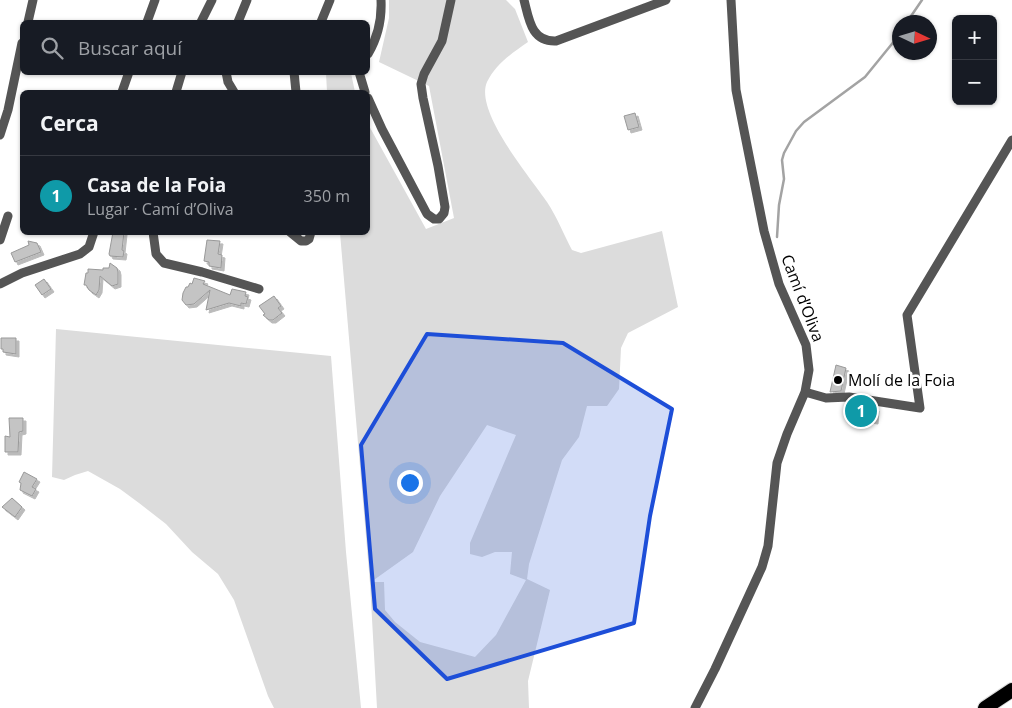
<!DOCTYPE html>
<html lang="es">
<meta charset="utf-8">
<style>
body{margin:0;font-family:"Open Sans",sans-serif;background:#20242c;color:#f1f3f6}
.controls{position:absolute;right:15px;top:15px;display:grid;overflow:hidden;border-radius:8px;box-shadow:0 1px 4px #0004}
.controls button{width:45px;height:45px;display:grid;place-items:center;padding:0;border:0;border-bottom:1px solid #363941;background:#171b24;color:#f1f3f6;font:25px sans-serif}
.compass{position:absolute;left:892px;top:15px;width:45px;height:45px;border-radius:50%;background:#171b24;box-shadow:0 1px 4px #0004;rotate:94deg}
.you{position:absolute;left:409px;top:482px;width:18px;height:18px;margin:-12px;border:4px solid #fff;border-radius:50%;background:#1a73e8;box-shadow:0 0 0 8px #1a73e833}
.badge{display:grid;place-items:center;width:32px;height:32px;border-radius:50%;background:#b45309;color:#fff;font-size:16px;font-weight:700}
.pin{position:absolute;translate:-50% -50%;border:2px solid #fff;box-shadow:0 1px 5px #0006}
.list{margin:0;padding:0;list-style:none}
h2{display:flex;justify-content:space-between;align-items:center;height:65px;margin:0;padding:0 20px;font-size:21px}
h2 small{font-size:16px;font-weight:400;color:#9ea1a6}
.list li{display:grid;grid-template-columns:32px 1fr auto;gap:15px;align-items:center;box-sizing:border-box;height:80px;padding:0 20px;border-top:1px solid #363941}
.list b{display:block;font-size:19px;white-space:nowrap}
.list p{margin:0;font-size:16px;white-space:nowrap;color:#9ea1a6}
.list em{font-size:16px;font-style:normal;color:#9ea1a6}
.icon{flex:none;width:28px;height:28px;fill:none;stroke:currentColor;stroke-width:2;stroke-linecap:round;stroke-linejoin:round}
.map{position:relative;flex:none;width:1012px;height:708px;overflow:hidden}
.search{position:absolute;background:#171b24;box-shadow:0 1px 4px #0004;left:20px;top:20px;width:350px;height:55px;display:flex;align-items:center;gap:12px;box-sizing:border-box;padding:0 18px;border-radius:8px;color:#9ea1a6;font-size:19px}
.panel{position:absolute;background:#171b24;box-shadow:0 1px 4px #0004;left:20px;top:90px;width:350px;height:145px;border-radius:8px}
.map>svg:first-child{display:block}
.green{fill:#dcdcdc;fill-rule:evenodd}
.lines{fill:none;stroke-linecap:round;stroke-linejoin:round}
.stream{stroke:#a3a3a3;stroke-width:2.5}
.building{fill:#c4c4c4;stroke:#999;filter:url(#shadow)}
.highway-casing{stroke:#dbdbdb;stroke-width:16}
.minor{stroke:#555;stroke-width:9}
.highway{stroke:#000;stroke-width:14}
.marked{fill:#1d4ed8;fill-opacity:0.2;stroke:#1d4ed8;stroke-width:4;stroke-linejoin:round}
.poi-dot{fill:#000;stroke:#fff;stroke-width:2}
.labels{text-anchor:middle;stroke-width:5;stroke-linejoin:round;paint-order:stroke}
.street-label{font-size:16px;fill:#000;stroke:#fff}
.poi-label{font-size:16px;fill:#000;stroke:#fff;text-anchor:start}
</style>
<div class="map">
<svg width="1012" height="708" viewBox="0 0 1012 708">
<defs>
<filter id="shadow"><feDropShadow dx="3" dy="3" stdDeviation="0" flood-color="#0004"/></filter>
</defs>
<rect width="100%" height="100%" fill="#fff"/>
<path class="green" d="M389 0H506L515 9 528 42C512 53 496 64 487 82 474 112 531 178 547 202 557 217 564 235 572 250L581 253 662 231 678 307 628 333 621 348 619 389 607 406H587L579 437 562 460 529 564 527 579 550 590 528 681 529 708H377L370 583 340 233 368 232V124L426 229 454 218 429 86 379 62 389 18ZM487 425 516 435 470 543V554L482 557 495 552H512L510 574 526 580 496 635 475 657 420 642 395 622 385 610 384 582H371L413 552 440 496Z
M326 73H351L355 92H327Z
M56 329 331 356 346 552 361 708H274L268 696 234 600 218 574 192 552 166 524 139 503 120 489 88 471 75 475 64 480 52 477Z"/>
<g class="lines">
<path class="stream" d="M907 22 922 0
M777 237 779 205 784 179 782 160 784 153 796 131 804 122 865 77 900 34"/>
</g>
<path class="building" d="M635 113 639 127 628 130 624 116Z
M113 232H124L122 250 124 251 123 257 110 256 109 254Z
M207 240 220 241 218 254 222 255 221 268 209 266V262L204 261Z
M28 241 37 243 41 252 15 262 11 253 29 245Z
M110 263 117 268 118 272V284L112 286 100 276 99 290 96 295 89 290 86 285H84L86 273H88V269L103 270V268H109Z
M194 278 205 281 203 284 230 295 232 289 246 292 245 296 248 297 246 304 241 303V306L229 303 206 310 210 290 194 304 186 305 182 300 183 293 186 287H188L190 283 192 284Z
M44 279 51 289 42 295 35 285Z
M274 296 281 306 278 308 282 313 273 320H269L263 315 265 314 259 306Z
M1 338H16V354L3 352V349H1Z
M836 365 846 368 841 391 830 392Z
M846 403 876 408 875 421 845 417Z
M9 418H23V431L19 432 18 452H5V436L10 437Z
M24 472 37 479 32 487 36 489 32 496 20 490 21 483 19 482Z
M12 498 22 507 15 517 2 507Z"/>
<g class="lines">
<defs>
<path id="highway" d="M985 708 1012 690"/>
</defs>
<use href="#highway" class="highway-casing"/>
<path class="minor" d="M524 0C529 19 531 42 556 41L666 0
M28 22 33 0
M147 22 155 0
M201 22 212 0
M238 22 247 0
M321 22 330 0
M368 54C378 37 382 20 381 0
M226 72 228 82 234 92
M294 72 296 92
M359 72 365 92
M122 92 129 72
M176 92 182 72
M368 98 382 129 427 214 434 219H439L444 213 445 207 438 166 423 98 421 84 424 74 442 41 451 0
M0 135 8 110 22 43
M153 232 156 254 164 263 202 272 259 289
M290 232 301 241H306L309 239 311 232
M0 240 8 216
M0 284 22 273 80 254 89 247 94 232
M805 392 826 398 849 397 920 408 907 315 1012 140
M695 708 715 669 762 567 768 546 777 463 787 434 805 392 809 370 806 345 779 284 764 231 736 90 731 0"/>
<use href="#highway" class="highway"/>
</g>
<path class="marked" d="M427 334 563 343 672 409 650 516 634 623 447 679 375 609 361 445Z"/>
<circle class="poi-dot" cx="838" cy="380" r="5"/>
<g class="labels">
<g class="street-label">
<text transform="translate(803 298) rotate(69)" y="6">Camí d’Oliva</text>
</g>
<g class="poi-label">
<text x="848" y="386">Molí de la Foia</text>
</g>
</g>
</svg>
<div class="controls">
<button>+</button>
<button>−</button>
</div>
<svg class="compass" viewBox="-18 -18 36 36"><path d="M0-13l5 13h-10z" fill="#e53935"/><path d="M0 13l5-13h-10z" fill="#9ea1a6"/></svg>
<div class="you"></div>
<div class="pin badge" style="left:861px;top:411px;background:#0f9aa8">1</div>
<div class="search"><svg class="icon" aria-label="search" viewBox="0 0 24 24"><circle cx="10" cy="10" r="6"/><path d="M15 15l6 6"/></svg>Buscar aquí</div>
<section class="panel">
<h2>Cerca<small></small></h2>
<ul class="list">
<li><span class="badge" style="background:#0f9aa8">1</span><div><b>Casa de la Foia</b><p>Lugar · Camí d’Oliva</p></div><em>350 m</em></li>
</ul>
</section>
</div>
